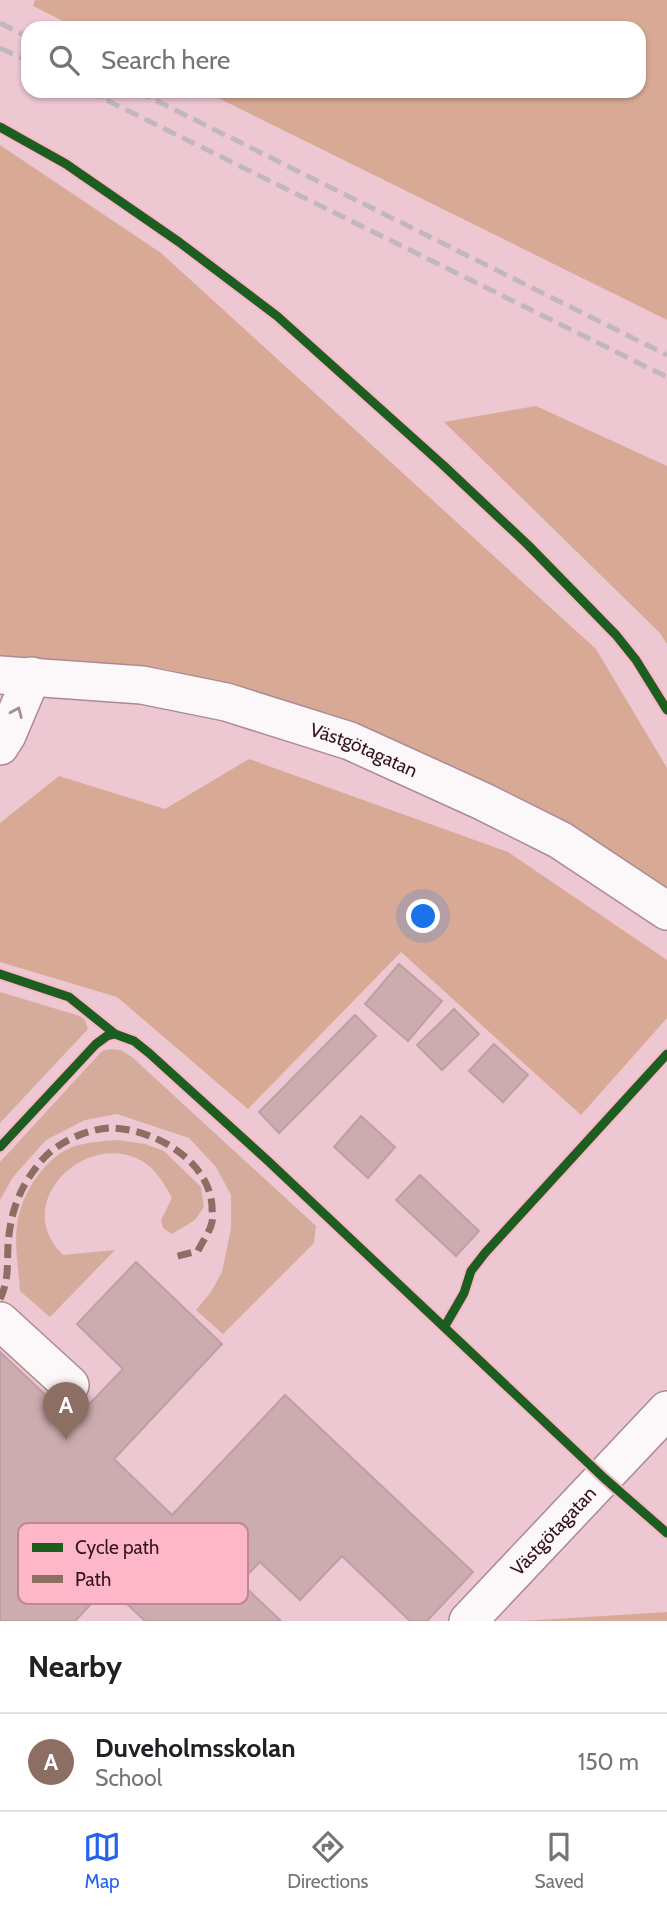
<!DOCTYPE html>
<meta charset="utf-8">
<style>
body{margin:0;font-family:Cabin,sans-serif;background:#f6f6f6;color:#202124}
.you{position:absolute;left:424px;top:917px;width:24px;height:24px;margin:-18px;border:5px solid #fff;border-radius:50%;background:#1a73e8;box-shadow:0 0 0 10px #1a73e833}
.badge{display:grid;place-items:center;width:46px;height:46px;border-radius:50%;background:#2563eb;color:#fff;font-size:23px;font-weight:700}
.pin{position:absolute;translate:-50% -58px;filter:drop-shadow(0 2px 4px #0008)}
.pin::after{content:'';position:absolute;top:37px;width:24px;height:21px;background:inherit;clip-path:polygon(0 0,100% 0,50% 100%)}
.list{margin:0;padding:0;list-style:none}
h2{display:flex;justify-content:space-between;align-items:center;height:91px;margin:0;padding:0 28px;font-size:30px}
h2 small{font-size:23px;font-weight:400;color:#757577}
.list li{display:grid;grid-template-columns:46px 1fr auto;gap:21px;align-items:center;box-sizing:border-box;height:98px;padding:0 28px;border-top:2px solid #e0e0e0}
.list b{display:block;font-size:26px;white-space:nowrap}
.list p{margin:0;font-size:23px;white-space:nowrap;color:#757577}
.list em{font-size:23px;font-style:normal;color:#757577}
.icon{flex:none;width:38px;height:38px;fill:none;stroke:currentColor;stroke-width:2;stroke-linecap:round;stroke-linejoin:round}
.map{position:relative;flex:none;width:667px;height:1621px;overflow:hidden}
.search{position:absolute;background:#fff;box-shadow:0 2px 5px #0004;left:21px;right:21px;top:21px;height:77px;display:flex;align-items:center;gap:18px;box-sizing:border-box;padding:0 24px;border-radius:21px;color:#757577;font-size:26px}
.sheet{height:189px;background:#fff}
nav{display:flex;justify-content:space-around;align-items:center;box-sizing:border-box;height:98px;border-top:2px solid #e0e0e0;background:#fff;font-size:19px;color:#757577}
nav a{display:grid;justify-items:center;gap:4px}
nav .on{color:#2563eb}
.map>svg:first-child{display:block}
.green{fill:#d5ac9c}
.forest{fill:#d8aa95}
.building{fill:#cdacaf;stroke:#bf9fa3;stroke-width:2}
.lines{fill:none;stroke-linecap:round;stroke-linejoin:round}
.minor-casing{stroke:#aa8a93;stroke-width:40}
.minor{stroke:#fcf7f8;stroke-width:37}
.rail{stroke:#c2b8bb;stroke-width:5;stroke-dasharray:14 7;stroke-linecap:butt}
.quiet{stroke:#8d6e63;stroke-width:7;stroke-dasharray:14 7;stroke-linecap:butt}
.cycleway-casing{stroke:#fdb7c9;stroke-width:13}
.cycleway{stroke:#1b5e20;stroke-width:9}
.oneway{stroke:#a29095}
.labels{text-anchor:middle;stroke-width:5;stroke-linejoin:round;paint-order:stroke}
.street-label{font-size:19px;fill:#33131d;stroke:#fdb7c9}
.key{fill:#fdb7c9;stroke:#c08695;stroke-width:2}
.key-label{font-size:19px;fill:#33131d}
</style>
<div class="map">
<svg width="667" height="1621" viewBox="0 0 667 1621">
<rect width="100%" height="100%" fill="#edc7d1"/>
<path class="green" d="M0 992 80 1016 85 1020 88 1029 0 1123Z
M110 1049 121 1050 132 1057 316 1226 314 1243 223 1334 196 1310 211 1292 222 1272 231 1229V1195L216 1167 189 1138 117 1114 85 1120 46 1140 13 1177 0 1200V1162L102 1051Z
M118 1140 145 1144 164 1151 201 1187 204 1207 195 1220 172 1234 163 1228 161 1220 172 1198C165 1185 156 1169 142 1161 87 1129 9 1202 63 1255L115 1250 50 1317 20 1291C19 1270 14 1247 17 1226 20 1195 45 1156 75 1146 89 1142 104 1141 118 1140Z"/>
<path class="forest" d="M35 0H667V320L204 91H639V28H77L33 6Z
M0 145 161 253 596 649 667 768V890L373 733 167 669 0 660Z
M536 406 667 466V644L660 633 444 422Z
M249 759 508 852 667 960V1018L581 1115 401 952 248 1109 117 997 0 962V823L59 776 165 809Z
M667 1612V1621H523Z"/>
<path class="building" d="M399 964 442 1001 408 1041 365 1004Z
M454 1009 479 1034 442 1070 417 1045Z
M355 1015 376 1036 279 1133 259 1112Z
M494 1044 528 1075 503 1102 469 1071Z
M361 1116 395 1147 368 1178 334 1147Z
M420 1175 479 1231 456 1256 396 1200Z
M136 1262 222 1344 114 1459 172 1515 285 1395 473 1572 427 1621H410L342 1556 300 1600 260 1562 240 1582 281 1621H145L108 1586 75 1621H0V1352L73 1421 123 1369 77 1324Z"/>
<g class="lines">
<defs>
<g id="minor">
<path id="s1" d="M0 675 142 685 226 702 350 741 482 801 560 840 667 911"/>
<path d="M0 746 7 735 32 676"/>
<path d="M0 1321 70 1385"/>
<path id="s2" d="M468 1621 667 1410"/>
</g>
</defs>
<use href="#minor" class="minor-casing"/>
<use href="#minor" class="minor"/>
<path class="rail" d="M0 23 28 37
M0 48 28 61
M88 91 667 377
M137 91 667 355"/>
<path class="quiet" d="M0 1299C9 1280 7 1266 8 1246 10 1212 20 1185 43 1159 58 1142 87 1129 110 1128 153 1128 209 1160 212 1206 212 1211 213 1218 212 1222 210 1232 202 1242 198 1251L174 1257"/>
<defs>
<path id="cycleway" d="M0 127 66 164 179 242 277 316 443 465 528 545 616 635 636 660 667 710
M0 974 69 997 115 1034 134 1041 149 1053 267 1160 604 1478 667 1533
M0 1147 96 1044 107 1036 115 1034
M445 1326 464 1293 471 1271 485 1253 667 1054"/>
</defs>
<use href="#cycleway" class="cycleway-casing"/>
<use href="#cycleway" class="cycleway"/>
</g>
<defs><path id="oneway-chevron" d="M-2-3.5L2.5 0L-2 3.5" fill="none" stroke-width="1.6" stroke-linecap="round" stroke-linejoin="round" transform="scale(1.75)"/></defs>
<use class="oneway" href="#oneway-chevron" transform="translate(17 712) rotate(-67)"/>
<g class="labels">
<g class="street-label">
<text dy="7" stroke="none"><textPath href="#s1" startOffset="374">Västgötagatan</textPath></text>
<text dy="7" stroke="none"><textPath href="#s2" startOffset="124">Västgötagatan</textPath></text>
</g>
</g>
<rect x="18" y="1523" width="230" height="81" rx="10" class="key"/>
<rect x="32" y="1543" width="31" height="9" fill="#1b5e20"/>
<rect x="32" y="1575" width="31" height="8" fill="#8d6e63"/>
<g class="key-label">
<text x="75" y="1554">Cycle path</text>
<text x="75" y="1586">Path</text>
</g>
</svg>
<div class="you"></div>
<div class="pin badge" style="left:66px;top:1440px;background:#8d6e63">A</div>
<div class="search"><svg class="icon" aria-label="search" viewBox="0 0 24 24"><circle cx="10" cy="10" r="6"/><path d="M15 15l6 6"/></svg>Search here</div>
</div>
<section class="sheet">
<h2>Nearby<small></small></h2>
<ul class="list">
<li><span class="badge" style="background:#8d6e63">A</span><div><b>Duveholmsskolan</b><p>School</p></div><em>150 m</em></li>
</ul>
</section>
<nav>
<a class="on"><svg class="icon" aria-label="map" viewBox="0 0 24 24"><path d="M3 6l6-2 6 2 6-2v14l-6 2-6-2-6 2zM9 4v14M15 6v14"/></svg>Map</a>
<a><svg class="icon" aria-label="directions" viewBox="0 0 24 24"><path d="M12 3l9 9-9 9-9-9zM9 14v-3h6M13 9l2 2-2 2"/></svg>Directions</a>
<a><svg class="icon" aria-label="saved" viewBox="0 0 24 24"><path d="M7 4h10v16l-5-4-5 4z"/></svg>Saved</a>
</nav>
